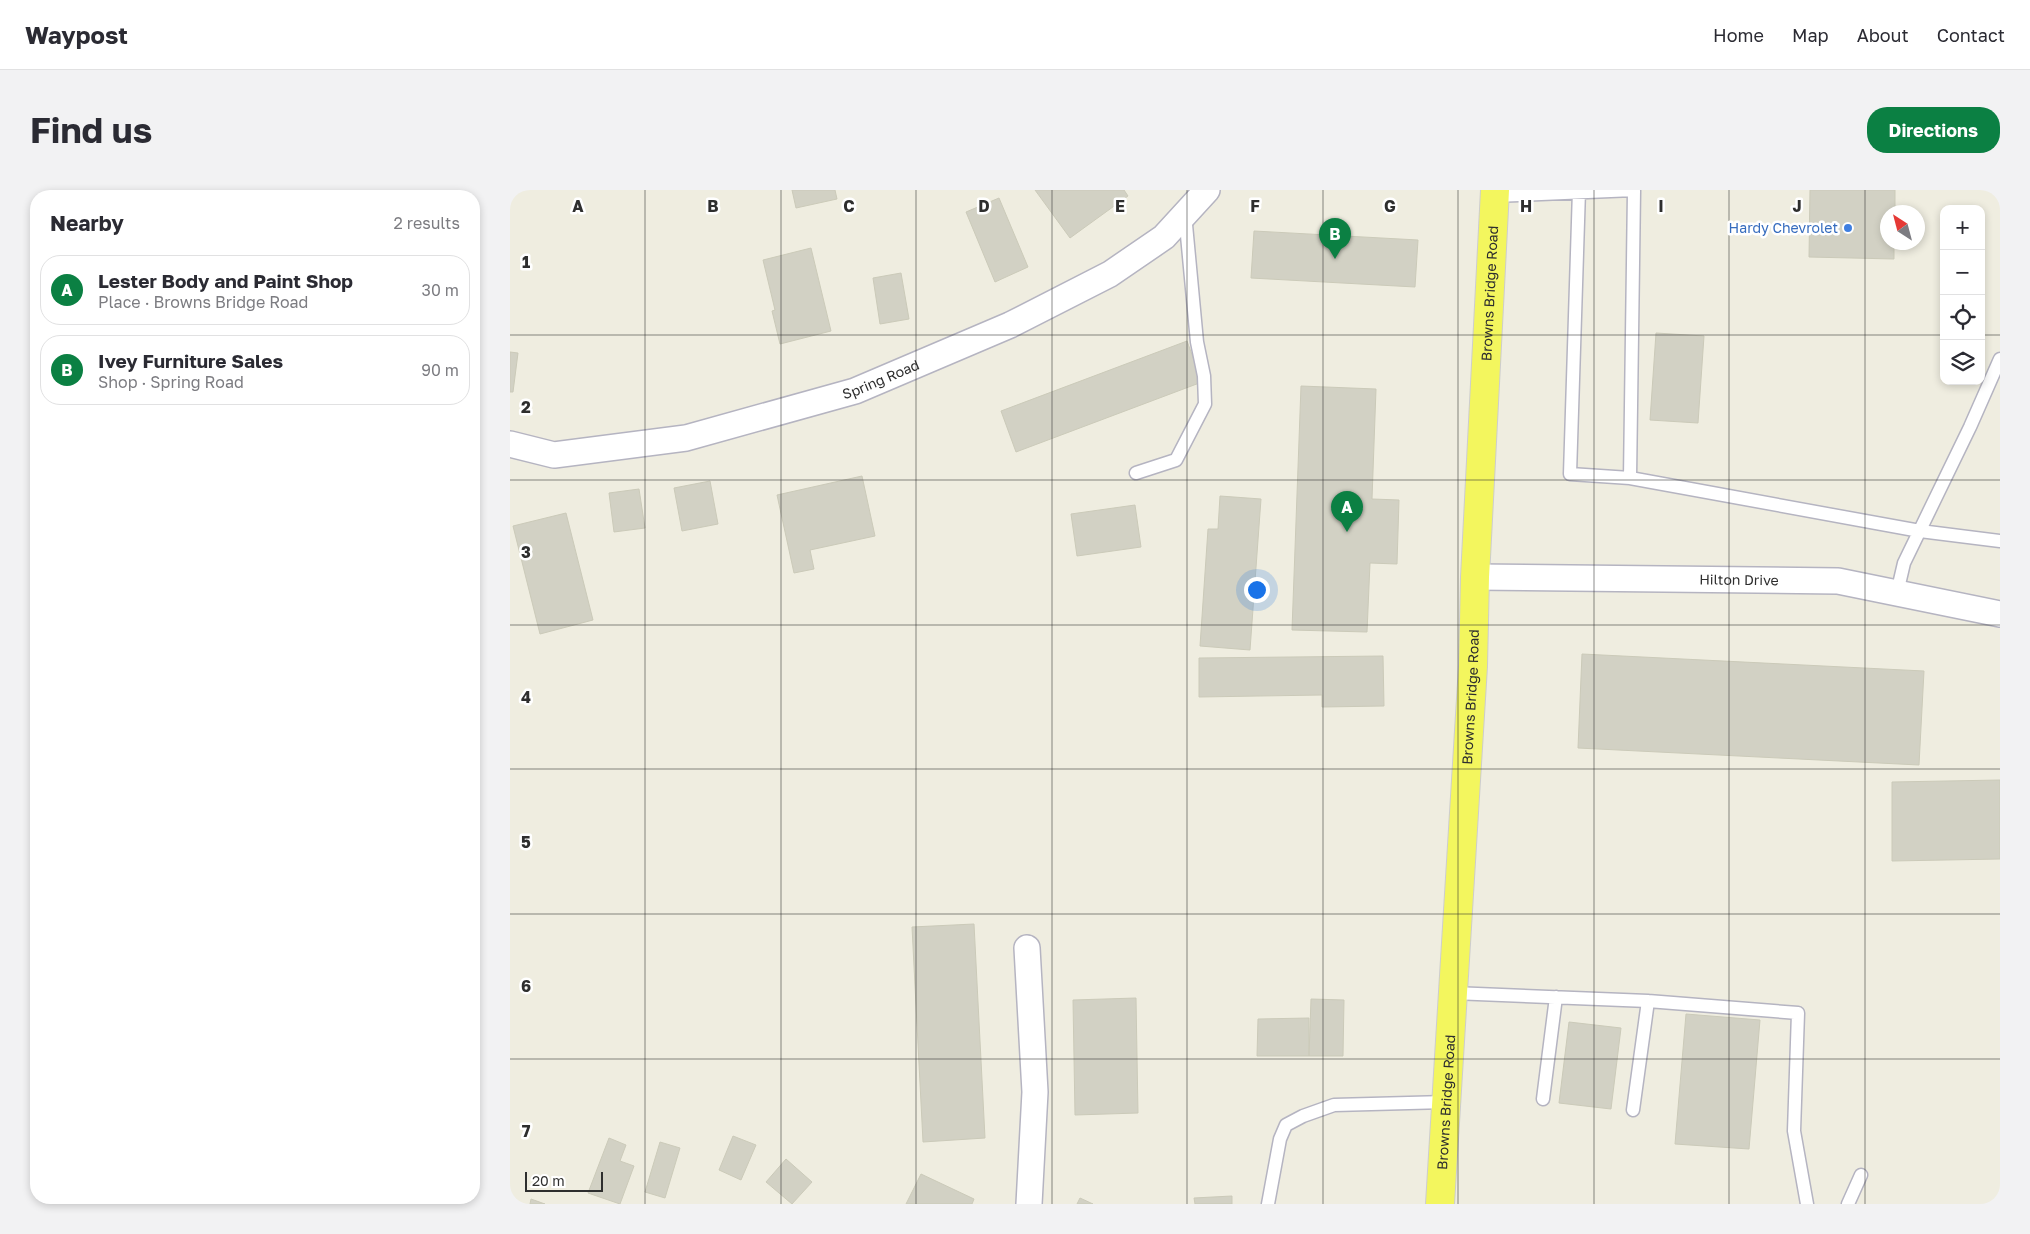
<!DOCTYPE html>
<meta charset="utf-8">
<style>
body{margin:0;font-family:"Golos Text",sans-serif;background:#f2f2f3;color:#2b2b33}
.controls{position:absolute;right:15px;top:15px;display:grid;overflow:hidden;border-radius:10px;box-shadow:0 2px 8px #0003}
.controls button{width:45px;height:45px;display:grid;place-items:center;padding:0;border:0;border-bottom:1px solid #e1e1e2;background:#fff;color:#2b2b33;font:25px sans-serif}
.compass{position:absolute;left:1370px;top:15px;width:45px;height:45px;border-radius:50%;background:#fff;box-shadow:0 2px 8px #0003;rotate:324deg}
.scale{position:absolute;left:15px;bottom:12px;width:78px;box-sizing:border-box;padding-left:5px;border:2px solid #2e2e2e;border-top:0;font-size:14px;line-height:18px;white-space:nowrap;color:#2e2e2e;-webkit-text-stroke:4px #fff;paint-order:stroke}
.you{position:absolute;left:746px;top:399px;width:18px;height:18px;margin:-12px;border:4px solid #fff;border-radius:50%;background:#1a73e8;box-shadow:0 0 0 8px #1a73e833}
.badge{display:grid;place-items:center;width:32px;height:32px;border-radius:50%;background:#0b8043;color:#fff;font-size:16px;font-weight:700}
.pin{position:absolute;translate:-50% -41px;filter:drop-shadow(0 1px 2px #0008)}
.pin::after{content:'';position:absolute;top:26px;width:18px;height:15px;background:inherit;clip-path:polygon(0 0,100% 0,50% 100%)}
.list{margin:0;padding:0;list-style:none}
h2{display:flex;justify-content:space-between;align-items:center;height:65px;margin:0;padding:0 20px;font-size:21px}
h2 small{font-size:16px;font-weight:400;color:#7c7c81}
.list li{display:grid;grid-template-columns:32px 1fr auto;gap:15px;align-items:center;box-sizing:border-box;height:70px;margin:0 10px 10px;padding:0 10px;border:1px solid #e1e1e2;border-radius:20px}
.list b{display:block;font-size:19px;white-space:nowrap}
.list p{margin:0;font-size:16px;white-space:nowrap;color:#7c7c81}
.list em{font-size:16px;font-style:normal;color:#7c7c81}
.icon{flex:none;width:28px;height:28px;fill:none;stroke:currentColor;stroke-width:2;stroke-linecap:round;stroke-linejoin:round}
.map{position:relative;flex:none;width:1490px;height:1014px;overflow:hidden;border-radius:20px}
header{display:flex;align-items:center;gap:30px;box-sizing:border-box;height:70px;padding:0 25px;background:#fff;border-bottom:1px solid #e1e1e2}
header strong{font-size:24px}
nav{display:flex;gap:28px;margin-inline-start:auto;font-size:18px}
.intro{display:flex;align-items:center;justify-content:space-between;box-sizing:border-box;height:120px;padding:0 30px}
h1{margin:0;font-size:35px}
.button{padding:12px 22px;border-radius:20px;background:#0b8043;color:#fff;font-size:18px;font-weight:700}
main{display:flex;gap:30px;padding:0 30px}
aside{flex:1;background:#fff;border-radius:20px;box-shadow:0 2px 8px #0003}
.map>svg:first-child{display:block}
.building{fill:#d2d1c4;stroke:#cbcab9}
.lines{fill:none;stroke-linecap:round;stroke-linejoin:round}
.service-casing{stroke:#b5b4c1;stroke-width:15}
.minor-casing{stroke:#b5b4c1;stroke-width:28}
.primary-casing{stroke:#cdcdcd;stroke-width:30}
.service{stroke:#fff;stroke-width:12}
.minor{stroke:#fff;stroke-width:25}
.primary{stroke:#f3f65e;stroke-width:28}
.grid{fill:none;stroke:#2e2e2e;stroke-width:1;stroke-opacity:0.55}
.shop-dot{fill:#3f7fe0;stroke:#fff;stroke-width:2}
.labels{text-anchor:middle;stroke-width:5;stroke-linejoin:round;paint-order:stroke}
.shop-label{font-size:14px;fill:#366cbe;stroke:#fff;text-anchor:end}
.street-label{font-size:14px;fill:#2e2e2e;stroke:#fff}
.grid-label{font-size:16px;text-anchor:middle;font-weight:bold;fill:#2e2e2e;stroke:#fff;stroke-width:5;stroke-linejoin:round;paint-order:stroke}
</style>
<header>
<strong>Waypost</strong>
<nav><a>Home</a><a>Map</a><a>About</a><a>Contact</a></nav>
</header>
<div class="intro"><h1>Find us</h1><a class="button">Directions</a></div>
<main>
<aside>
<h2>Nearby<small>2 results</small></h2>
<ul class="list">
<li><span class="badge">A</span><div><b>Lester Body and Paint Shop</b><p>Place · Browns Bridge Road</p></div><em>30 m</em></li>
<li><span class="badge">B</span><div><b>Ivey Furniture Sales</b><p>Shop · Spring Road</p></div><em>90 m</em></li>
</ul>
</aside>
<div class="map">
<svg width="1490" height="1014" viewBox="0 0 1490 1014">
<rect width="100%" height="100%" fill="#efede0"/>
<path class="building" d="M282 0H325L327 9 286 18Z
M525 0H614L618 6 560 48Z
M1300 0H1385V22H1378V52H1384V69L1299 67Z
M489 8 518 77 485 92 456 22Z
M744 41 908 50 905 97 741 88Z
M301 58 321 141 270 154 262 121 265 120 253 70Z
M391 83 399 129 370 134 363 88Z
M1146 143 1194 146 1188 233 1140 230Z
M677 151 692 192 506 262 491 221Z
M0 162 8 163 3 202H0Z
M791 196 866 199 862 309 889 310 887 374 860 373 857 442 782 440Z
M352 286 365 346 300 360 304 379 284 383 267 305Z
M200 291 208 334 172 341 164 298Z
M129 299 135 338 104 342 99 303Z
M710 306 751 309 740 460 690 456 698 339H708Z
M625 315 631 357 567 366 561 324Z
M56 323 83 430 30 444 3 336Z
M1072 464 1414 481 1409 575 1068 558Z
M873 466 874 516 812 517V505L689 507V468Z
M1490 590V669L1382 671V592Z
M464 734 475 948 413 952 402 737Z
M626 808 628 923 565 925 563 810Z
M801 809 834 810 833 866H799Z
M1176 824 1250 830 1239 959 1165 954Z
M799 828V866H747L748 829Z
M1059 832 1111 838 1101 919 1049 913Z
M223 946 246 955 231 990 209 980Z
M99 948 116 955 110 971 124 976 110 1014 78 1003Z
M150 952 170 958 155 1008 135 1002Z
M276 969 302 992 282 1014 256 992Z
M411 984 464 1009 462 1014H396Z
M722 1006V1014H685L684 1008Z
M570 1008 583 1014H567Z
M21 1009 35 1014H20Z"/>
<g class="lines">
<defs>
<path id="service" d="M1069 0 1060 284 1120 288 1124 1
M984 6 1124 0
M626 283 666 270 695 214 694 186 687 152 675 24
M1120 288 1410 341 1490 351
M1387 403 1394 373 1460 237 1490 169
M943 803 1138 811 1288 823 1284 941 1297 1014
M1033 909 1046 807
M1123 920 1138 811
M758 1014 770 949 776 935 793 926 824 915 936 912
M1338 1014 1351 985"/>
<g id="minor">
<path id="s1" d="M0 254 44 265 176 248 345 201 500 135 600 84 654 47 697 0"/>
<path id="s2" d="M965 387 1328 391 1490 424"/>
<path d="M517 758 525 902 519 1014"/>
</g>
<g id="primary">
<path id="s3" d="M930 1014 963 476 965 387 985 0"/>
</g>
</defs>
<use href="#service" class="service-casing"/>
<use href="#minor" class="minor-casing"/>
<use href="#primary" class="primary-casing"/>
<use href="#service" class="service"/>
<use href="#minor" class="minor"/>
<use href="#primary" class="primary"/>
</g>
<path class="grid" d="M135 0V1014M271 0V1014M406 0V1014M542 0V1014M677 0V1014M813 0V1014M948 0V1014M1084 0V1014M1219 0V1014M1355 0V1014M0 145H1434M1471 145H1490M0 290H1490M0 435H1490M0 579H1490M0 724H1490M0 869H1490"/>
<circle class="shop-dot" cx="1338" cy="38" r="5"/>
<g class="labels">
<g class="shop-label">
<text x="1328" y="43">Hardy Chevrolet</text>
</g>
<g class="street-label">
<text dy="5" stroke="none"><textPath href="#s3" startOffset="912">Browns Bridge Road</textPath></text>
<text dy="5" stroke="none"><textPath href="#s1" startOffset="382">Spring Road</textPath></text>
<text dy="5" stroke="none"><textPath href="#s2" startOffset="264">Hilton Drive</textPath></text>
<text dy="5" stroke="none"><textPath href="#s3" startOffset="508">Browns Bridge Road</textPath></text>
<text dy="5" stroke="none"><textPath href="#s3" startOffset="102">Browns Bridge Road</textPath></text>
</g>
</g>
<g class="grid-label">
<text x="68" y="22">A</text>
<text x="203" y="22">B</text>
<text x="339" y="22">C</text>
<text x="474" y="22">D</text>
<text x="610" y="22">E</text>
<text x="745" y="22">F</text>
<text x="880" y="22">G</text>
<text x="1016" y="22">H</text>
<text x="1151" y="22">I</text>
<text x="1287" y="22">J</text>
<text x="16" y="78">1</text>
<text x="16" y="223">2</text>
<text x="16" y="368">3</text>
<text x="16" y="513">4</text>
<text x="16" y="658">5</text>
<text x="16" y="802">6</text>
<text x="16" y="947">7</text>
</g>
</svg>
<div class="controls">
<button>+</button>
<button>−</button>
<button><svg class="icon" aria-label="locate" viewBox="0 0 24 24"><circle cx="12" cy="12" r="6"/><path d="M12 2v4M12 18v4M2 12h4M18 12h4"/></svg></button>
<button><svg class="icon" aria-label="layers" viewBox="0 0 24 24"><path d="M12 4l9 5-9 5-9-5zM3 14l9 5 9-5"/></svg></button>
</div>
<svg class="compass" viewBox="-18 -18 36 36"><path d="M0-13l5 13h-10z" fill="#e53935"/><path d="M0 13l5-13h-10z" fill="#7c7c81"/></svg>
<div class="scale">20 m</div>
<div class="you"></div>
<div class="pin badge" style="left:837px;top:342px">A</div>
<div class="pin badge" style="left:825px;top:69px">B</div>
</div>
</main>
